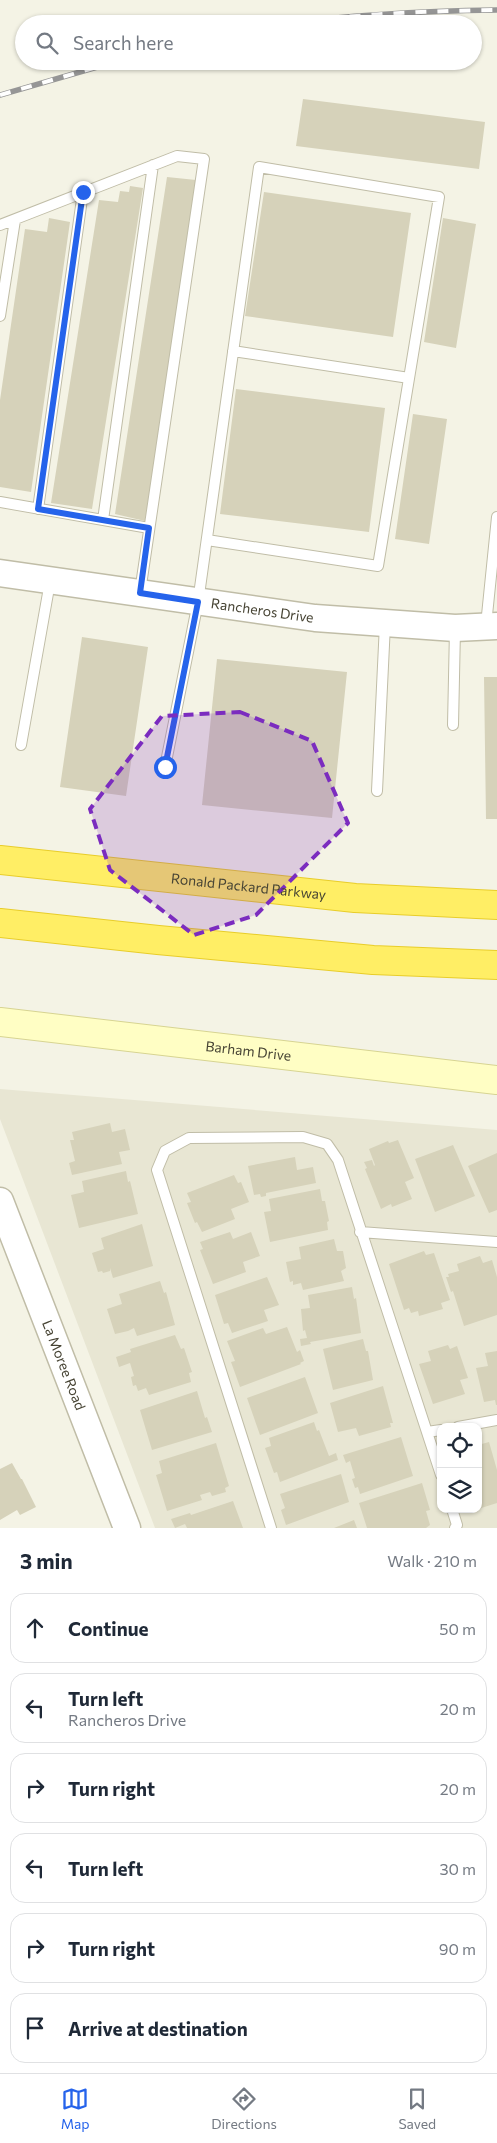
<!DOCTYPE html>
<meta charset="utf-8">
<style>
body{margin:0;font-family:Commissioner,sans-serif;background:#f6f6f7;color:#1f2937}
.controls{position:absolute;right:15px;bottom:15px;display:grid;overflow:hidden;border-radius:10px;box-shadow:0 1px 4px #0004}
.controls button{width:45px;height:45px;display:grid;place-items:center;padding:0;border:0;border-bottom:1px solid #e0e1e3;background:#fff;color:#1f2937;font:25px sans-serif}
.stop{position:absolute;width:15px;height:15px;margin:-11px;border:4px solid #2563eb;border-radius:50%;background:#fff}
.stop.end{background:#2563eb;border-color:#fff;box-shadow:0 1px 5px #0008}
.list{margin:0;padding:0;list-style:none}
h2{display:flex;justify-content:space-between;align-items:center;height:65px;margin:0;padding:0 20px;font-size:21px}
h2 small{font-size:16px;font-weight:400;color:#747a83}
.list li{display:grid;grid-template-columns:32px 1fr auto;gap:15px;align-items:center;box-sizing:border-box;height:70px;margin:0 10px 10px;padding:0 10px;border:1px solid #e0e1e3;border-radius:15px}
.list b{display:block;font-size:19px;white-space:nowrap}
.list p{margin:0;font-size:16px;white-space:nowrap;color:#747a83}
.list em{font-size:16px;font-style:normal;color:#747a83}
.icon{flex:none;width:28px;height:28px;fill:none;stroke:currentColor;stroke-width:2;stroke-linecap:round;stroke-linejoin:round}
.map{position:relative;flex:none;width:497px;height:1528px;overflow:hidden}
.search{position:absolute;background:#fff;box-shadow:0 1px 4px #0004;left:15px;right:15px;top:15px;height:55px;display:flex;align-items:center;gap:12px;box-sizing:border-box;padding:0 18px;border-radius:28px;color:#747a83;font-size:19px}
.sheet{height:545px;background:#fff}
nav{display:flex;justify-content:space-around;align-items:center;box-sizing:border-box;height:70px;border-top:1px solid #e0e1e3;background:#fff;font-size:14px;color:#747a83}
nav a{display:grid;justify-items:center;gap:2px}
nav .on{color:#2563eb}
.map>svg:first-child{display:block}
.residential{fill:#e8e6d3;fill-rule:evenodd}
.building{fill:#d6d2ba}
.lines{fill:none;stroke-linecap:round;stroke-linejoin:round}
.service-casing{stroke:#c0bda7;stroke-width:12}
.tertiary-casing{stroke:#c0bda7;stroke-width:29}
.secondary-casing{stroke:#d7d492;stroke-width:30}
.motorway-casing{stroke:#e8cd2b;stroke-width:30}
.service{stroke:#fff;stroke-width:10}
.tertiary{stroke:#fff;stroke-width:26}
.secondary{stroke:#fffec4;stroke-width:28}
.motorway{stroke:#ffee65;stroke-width:28}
.rail-casing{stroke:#969696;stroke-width:5.5}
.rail{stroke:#fff;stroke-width:4;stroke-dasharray:11;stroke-linecap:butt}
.route{stroke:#2563eb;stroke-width:6}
.marked{fill:#7b2cbf;fill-opacity:0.2;stroke:#7b2cbf;stroke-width:4;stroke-dasharray:10 6;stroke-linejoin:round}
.labels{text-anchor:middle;stroke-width:4;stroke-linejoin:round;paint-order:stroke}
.street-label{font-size:14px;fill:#474434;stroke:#fff}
</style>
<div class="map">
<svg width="497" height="1528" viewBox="0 0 497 1528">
<rect width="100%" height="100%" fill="#f4f3e5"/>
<path class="residential" d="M0 1089 497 1130V1528H155L0 1119ZM441 1427H478V1509H441Z"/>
<path class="building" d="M303 99 485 122 479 169 296 146Z
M167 177 196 180 145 521 115 514Z
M130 186 143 188 92 509 51 503 99 200 118 202 120 191 129 192Z
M264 192 411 213 393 337 245 316Z
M49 218 70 222 31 492 0 487V400L25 229 47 232Z
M443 218 476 224 456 348 424 342Z
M236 389 385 408 369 532 220 514Z
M413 414 447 419 429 544 395 539Z
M82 637 148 647 126 796 60 787Z
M217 659 347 672 332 818 202 805Z
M484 677H497V819H486Z
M110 1123 112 1132 125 1129 130 1150 119 1152 122 1164 72 1175 69 1163 75 1161 70 1140H74L72 1132Z
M398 1140 414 1178 405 1182 412 1199 392 1207 391 1204 381 1209 365 1169 367 1168 364 1162 372 1160 374 1166 375 1165 369 1149 388 1141 389 1143Z
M453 1145 475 1196 435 1212 415 1159Z
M497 1153V1210L489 1213 468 1166Z
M295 1157 297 1170 313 1167 316 1183 266 1193V1196L261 1197 260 1194 254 1195 248 1166Z
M126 1171 128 1182 130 1181 138 1214 79 1228 71 1195 84 1192 82 1181Z
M234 1175 238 1183 241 1182 249 1202 231 1209 235 1219 202 1232 197 1222 195 1223 187 1203 191 1202 187 1193Z
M320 1189 322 1201H325L329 1221 327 1222 328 1230 270 1242 264 1212 271 1211 269 1199Z
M142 1224 153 1266 113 1278 110 1268V1271L103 1273 102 1271 98 1272 92 1253 104 1249 101 1238Z
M230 1232 233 1239 251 1232 260 1256 243 1262 246 1272 213 1284 200 1250 203 1249 200 1242Z
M334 1239 337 1251H343L346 1268 341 1271 344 1281 303 1290 301 1283 293 1285V1281L290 1282 286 1262 301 1259 299 1247Z
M424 1251 426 1255 434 1253 450 1300 441 1303 443 1309 419 1316 418 1311 411 1313 409 1308 404 1310 389 1264Z
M480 1256 483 1263 492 1260 497 1277V1315L464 1326 453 1291 451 1292 446 1277H449L448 1274 459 1271 457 1264Z
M267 1277 279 1305 264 1310 268 1321 232 1333 228 1323 224 1324 215 1295Z
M160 1281 164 1293 166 1292 175 1325 137 1336 134 1328 128 1331 115 1334 107 1309 122 1304 119 1294Z
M352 1287 354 1299 356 1298 361 1333 310 1342 311 1344 301 1346 300 1339 307 1338 305 1330 303 1331 301 1309 310 1308 308 1295Z
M287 1327 297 1352 300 1350 304 1361 300 1363 301 1364 240 1387 231 1362 235 1361 227 1341 263 1328 266 1334Z
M175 1335 181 1349 184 1348 192 1372 189 1373 191 1382 149 1395 146 1388 138 1391 136 1385 133 1386 131 1377 134 1376 130 1363 119 1367 116 1357 131 1352 130 1349Z
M363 1339 366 1351H368L373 1380 333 1390 323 1349Z
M448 1345 450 1349 457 1346 468 1378 460 1380 465 1394 433 1404 419 1364 431 1361 428 1351Z
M497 1351V1405H496L495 1400 484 1402 476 1368 488 1366 485 1353Z
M305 1377 318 1413 260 1435 247 1398Z
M383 1386 393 1423H390L391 1427 359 1436 356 1428 338 1432 330 1403Z
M197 1391 205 1418 207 1417 212 1432 152 1450 140 1410Z
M314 1422 317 1431 319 1430 329 1456 336 1453 338 1460 280 1482 277 1472 274 1473 265 1448 271 1446 269 1438Z
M401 1437 413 1476 360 1494 358 1487 355 1488 352 1479 355 1478 350 1461 346 1463 343 1455Z
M489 1442 497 1470V1503L478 1509V1445Z
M216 1443 229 1486 225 1488 226 1492 212 1496 210 1492 200 1495 202 1500 167 1511 156 1475 162 1473 159 1461Z
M12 1463 21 1479H22L36 1507 20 1515 17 1510 0 1520V1469Z
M341 1474 349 1502 286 1525 281 1510 285 1508 280 1494Z
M422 1483 430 1510 426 1511 430 1525 426 1528H367L359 1503Z
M233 1501 243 1528H187L185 1524 175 1528 171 1519 190 1513 191 1515Z
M354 1520 357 1528H334Z"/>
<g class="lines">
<defs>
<path id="service" d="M0 225 177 156 204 159 140 592
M0 316 15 220
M233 351 409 378
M0 502 149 528
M38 509 83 192
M103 520 153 165
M486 625 497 517
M453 725 455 629
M21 745 50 582
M165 767 198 602 259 167 439 197 378 566 207 540
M377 791 385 624
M360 1232 497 1242
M458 1427 497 1420
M427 1432 441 1430
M452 1509 457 1525 455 1528
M271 1528 157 1170 165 1151 189 1138 303 1137 327 1144 338 1160 441 1475"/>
<g id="tertiary">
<path id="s1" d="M0 573 315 618 455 628 497 626"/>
<path id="s2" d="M0 1201 127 1528"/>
</g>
<g id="secondary">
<path id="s3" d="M0 1022 497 1080"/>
</g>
<g id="motorway">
<path id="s4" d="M0 860 355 898 497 905"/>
<path d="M0 923 158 940 373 960 497 965"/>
</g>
</defs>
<use href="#service" class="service-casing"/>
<use href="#tertiary" class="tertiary-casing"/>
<use href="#secondary" class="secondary-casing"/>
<use href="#motorway" class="motorway-casing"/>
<use href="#service" class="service"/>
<use href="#tertiary" class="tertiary"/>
<use href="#secondary" class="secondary"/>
<use href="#motorway" class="motorway"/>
<defs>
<path id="rail" d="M284 24C355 14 425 11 497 10
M0 95 118 61"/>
</defs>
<use href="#rail" class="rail-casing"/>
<use href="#rail" class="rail"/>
</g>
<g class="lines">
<path class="route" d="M83 192 38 509 149 528 140 593 198 602 165 767"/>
</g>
<path class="marked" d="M240 712 312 741 348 823 256 915 194 935 110 870 90 809 162 716Z"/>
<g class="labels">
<g class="street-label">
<text dy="5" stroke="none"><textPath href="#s1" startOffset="265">Rancheros Drive</textPath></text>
<text dy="5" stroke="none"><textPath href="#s4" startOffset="250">Ronald Packard Parkway</textPath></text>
<text dy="5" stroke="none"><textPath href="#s3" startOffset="250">Barham Drive</textPath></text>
<text dy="5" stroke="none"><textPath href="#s2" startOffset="176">La Moree Road</textPath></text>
</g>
</g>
</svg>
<div class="controls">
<button><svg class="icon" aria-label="locate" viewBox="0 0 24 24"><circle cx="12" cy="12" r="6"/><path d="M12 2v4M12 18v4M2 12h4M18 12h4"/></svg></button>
<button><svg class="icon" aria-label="layers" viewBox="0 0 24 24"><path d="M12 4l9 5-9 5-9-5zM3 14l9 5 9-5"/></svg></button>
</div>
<div class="stop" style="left:165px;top:767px"></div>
<div class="stop end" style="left:83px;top:192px"></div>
<div class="search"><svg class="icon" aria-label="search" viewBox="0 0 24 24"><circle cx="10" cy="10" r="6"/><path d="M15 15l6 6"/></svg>Search here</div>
</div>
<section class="sheet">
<h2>3 min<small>Walk · 210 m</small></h2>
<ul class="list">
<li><svg class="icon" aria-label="ahead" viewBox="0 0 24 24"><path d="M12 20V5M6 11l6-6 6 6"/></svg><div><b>Continue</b></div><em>50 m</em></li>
<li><svg class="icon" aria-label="left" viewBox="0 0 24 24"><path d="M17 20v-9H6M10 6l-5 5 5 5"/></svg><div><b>Turn left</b><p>Rancheros Drive</p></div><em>20 m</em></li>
<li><svg class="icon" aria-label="right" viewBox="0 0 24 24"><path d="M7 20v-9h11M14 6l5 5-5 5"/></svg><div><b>Turn right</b></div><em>20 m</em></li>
<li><svg class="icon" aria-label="left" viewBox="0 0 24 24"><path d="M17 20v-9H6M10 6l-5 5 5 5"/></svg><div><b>Turn left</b></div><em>30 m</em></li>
<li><svg class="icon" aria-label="right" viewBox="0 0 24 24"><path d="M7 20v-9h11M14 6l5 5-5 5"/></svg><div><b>Turn right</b></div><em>90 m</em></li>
<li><svg class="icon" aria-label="arrive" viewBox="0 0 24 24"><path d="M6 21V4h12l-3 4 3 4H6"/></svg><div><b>Arrive at destination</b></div></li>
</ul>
</section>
<nav>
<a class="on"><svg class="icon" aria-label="map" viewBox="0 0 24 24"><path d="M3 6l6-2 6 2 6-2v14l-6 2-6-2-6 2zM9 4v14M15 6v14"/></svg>Map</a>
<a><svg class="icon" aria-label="directions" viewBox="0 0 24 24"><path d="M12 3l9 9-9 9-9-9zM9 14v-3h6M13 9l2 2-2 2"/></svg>Directions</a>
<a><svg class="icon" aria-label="saved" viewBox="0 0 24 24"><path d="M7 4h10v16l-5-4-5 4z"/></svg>Saved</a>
</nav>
